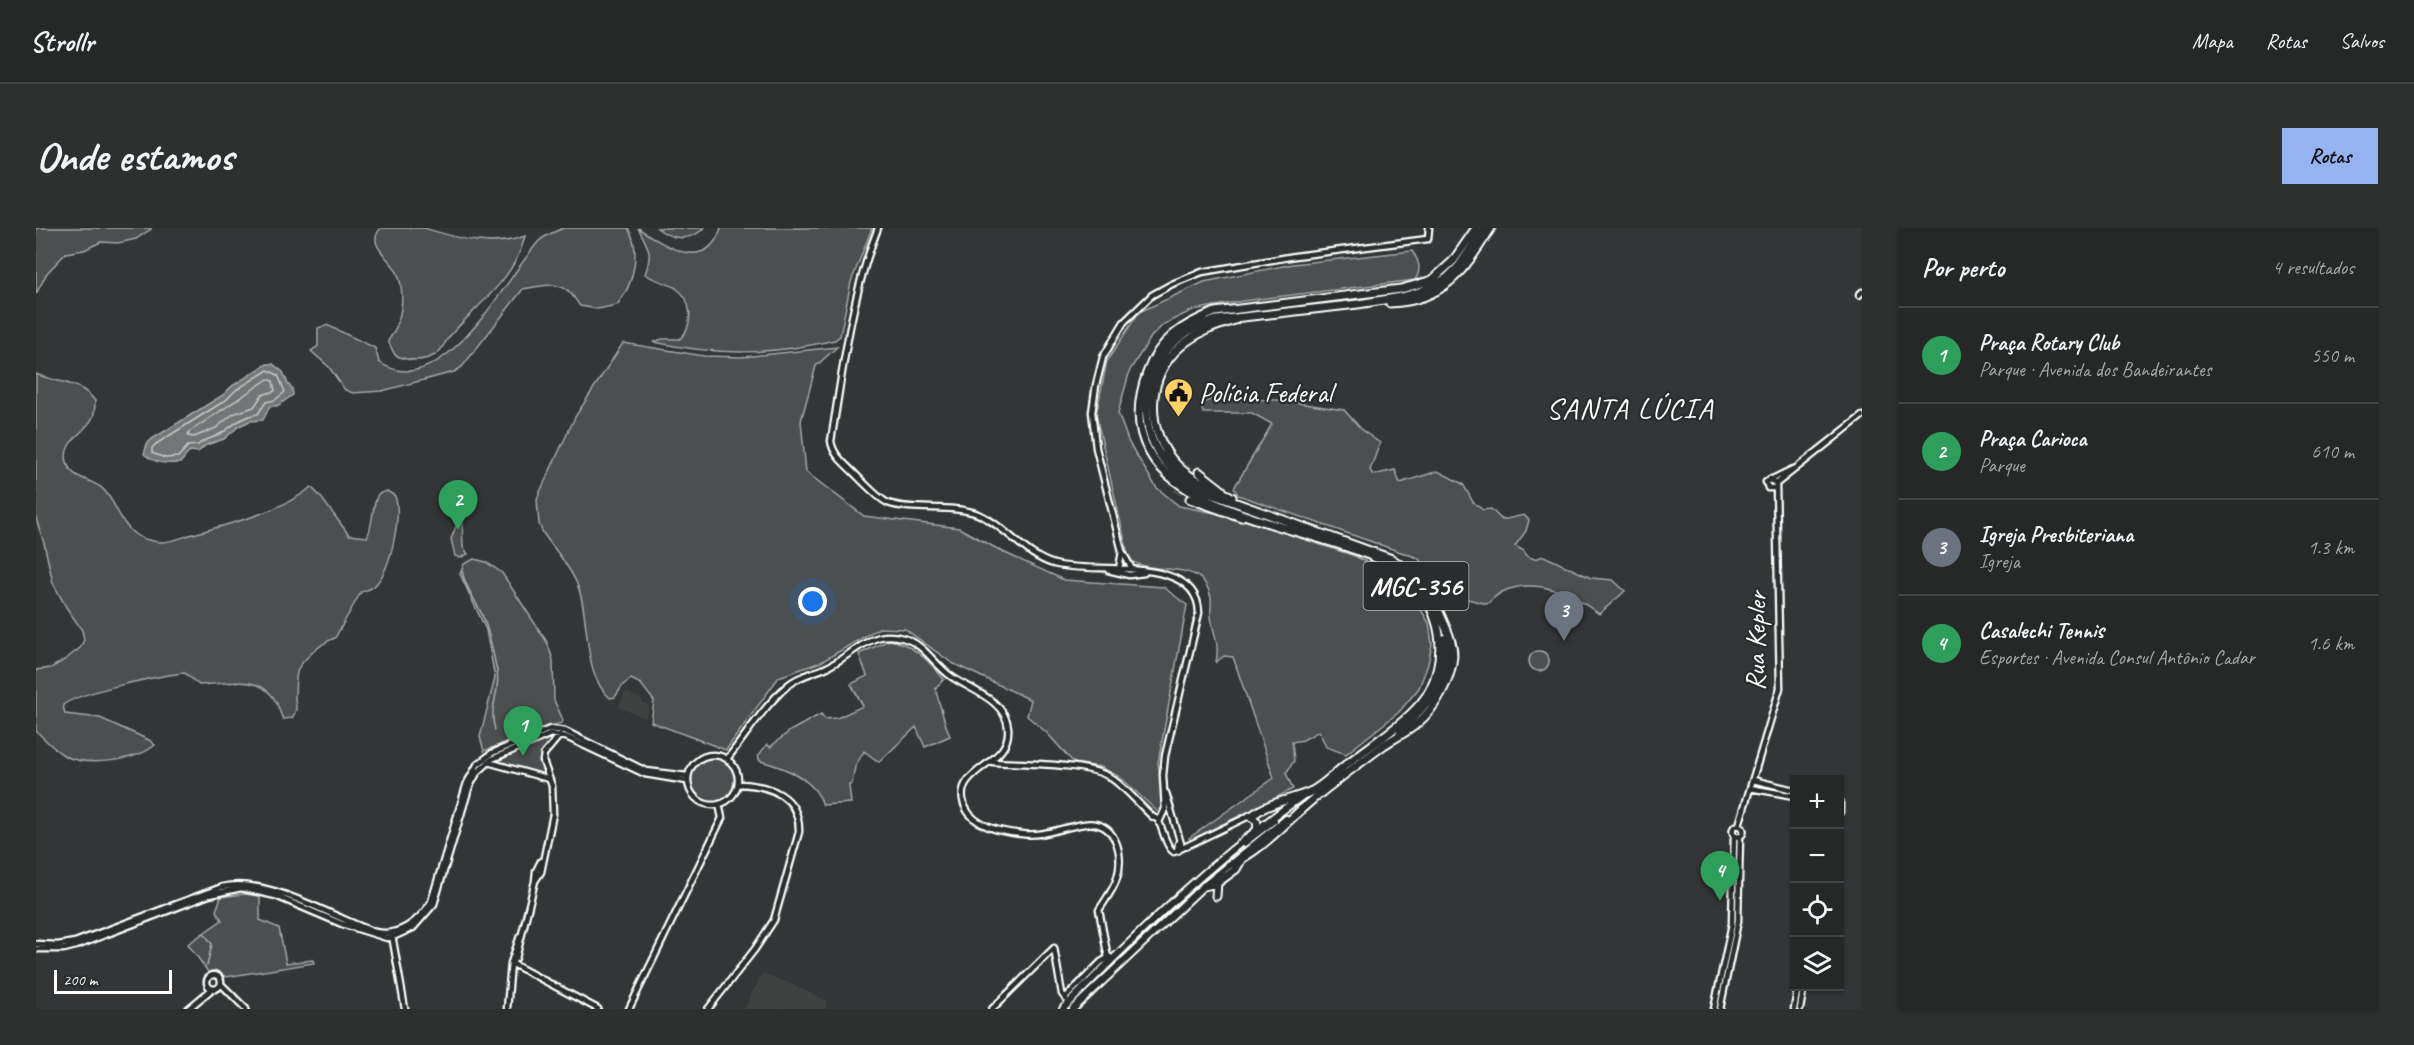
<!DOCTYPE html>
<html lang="pt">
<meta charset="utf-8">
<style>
body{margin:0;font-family:Caveat,sans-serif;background:#2e3030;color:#f1f3f6}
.controls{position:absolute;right:18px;bottom:18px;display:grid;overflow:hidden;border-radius:0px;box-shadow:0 2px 4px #0004}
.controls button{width:54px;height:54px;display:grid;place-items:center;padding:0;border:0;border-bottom:2px solid #424445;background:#262828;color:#f1f3f6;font:30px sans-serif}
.scale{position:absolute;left:18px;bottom:15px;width:118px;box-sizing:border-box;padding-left:6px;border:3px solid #fff;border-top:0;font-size:16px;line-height:21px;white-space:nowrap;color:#fff;-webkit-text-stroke:4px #2a2d2e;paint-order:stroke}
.you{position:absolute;left:777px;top:374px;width:21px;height:21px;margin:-15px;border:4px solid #fff;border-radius:50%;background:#1a73e8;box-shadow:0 0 0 9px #1a73e833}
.badge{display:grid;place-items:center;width:39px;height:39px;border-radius:50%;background:#95b2f1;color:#fff;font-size:20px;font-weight:700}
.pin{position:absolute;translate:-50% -50px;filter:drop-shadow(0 2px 3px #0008)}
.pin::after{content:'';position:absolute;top:32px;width:21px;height:18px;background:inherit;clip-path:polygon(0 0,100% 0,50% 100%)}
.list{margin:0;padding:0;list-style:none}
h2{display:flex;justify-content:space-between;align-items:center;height:78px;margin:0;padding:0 24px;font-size:26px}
h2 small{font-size:20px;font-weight:400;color:#a4a6a8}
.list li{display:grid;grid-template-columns:39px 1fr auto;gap:18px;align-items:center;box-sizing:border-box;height:96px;padding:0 24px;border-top:2px solid #424445}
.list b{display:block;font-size:22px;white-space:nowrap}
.list p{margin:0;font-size:20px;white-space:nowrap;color:#a4a6a8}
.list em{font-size:20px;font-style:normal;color:#a4a6a8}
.icon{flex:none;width:33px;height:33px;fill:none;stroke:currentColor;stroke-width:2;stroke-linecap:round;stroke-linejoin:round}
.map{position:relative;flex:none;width:1826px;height:781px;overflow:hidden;border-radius:0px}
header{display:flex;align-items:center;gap:36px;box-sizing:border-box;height:84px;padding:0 30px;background:#262828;border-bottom:2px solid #424445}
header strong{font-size:28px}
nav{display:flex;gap:33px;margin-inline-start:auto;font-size:21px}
.intro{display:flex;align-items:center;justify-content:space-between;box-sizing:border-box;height:144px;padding:0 36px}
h1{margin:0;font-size:42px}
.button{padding:15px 27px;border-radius:0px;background:#95b2f1;color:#111;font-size:21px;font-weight:700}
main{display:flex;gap:36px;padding:0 36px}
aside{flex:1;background:#262828;border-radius:0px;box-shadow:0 2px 4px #0004}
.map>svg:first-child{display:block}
.built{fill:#404243}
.green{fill:#4c4f50;stroke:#a6a7a8;stroke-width:1.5}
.water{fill:#737576;stroke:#abacad;stroke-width:1.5}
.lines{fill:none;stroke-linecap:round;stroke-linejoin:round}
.shore{stroke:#c7c8c8;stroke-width:1.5}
.stream{stroke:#abacad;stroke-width:1.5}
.highway-tunnel{stroke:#47494a;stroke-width:7;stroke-dasharray:7 3.5;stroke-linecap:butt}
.minor-casing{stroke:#fff;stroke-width:9}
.major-casing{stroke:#fff;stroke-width:10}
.highway-casing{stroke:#fff;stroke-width:11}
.minor{stroke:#2a2d2e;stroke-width:4.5}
.major{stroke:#2a2d2e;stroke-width:6}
.highway{stroke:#2a2d2e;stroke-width:7}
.labels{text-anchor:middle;stroke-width:4.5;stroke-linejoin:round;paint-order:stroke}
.shield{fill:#2a2d2e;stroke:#bfc0c0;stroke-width:1.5}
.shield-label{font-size:27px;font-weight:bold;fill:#fff}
.poi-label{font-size:28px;fill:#fff;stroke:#2a2d2e;text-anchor:start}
.street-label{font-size:28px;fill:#fff;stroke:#2a2d2e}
.neighbourhood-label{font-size:30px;letter-spacing:1.5px;fill:#fff;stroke:#2a2d2e}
</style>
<header>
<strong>Strollr</strong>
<nav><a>Mapa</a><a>Rotas</a><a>Salvos</a></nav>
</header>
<div class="intro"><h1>Onde estamos</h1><a class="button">Rotas</a></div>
<main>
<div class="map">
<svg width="1826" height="781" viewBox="0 0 1826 781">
<rect width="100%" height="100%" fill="#333536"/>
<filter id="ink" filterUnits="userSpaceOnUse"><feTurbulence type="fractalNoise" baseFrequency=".0167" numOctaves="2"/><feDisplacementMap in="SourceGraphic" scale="12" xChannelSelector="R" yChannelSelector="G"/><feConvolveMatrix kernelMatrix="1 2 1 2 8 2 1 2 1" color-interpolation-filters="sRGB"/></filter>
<g filter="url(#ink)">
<path class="built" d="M590 464 607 472 606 474 614 479 609 490 582 479Z
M726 746 753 755 791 773 789 781H708Z"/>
<path class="green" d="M0 0H115V1L100 11 82 15 65 14 48 22 30 25 11 45 0 66Z
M345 0C358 0 376 0 388 0 421 10 455 21 489 8 478 53 441 76 413 109 408 115 406 123 399 127 386 134 372 133 359 127L352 113C366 95 370 65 361 44 355 30 329 17 345 0Z
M527 0H592C606 23 597 58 581 77L562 81 544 78C540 73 536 65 531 62 519 53 500 59 487 61L426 139 418 144 346 163 317 165 309 162 293 139 275 123 282 118V100L291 97 339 120 343 134C406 178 469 51 503 13 509 7 519 4 527 0Z
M602 0C628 17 670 47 685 0H836L815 54 804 108 799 112C735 127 682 128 618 114L626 111H644C658 97 657 72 640 60 630 54 619 53 609 46 617 24 613 20 602 0Z
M621 0H668C654 14 636 12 621 0Z
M1376 23C1383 33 1386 41 1379 52L1207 73 1157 82 1128 96 1115 109 1094 142 1082 185 1093 215 1120 259 1143 278 1200 289 1319 328 1354 347 1375 365 1393 395 1396 416 1392 436 1383 460 1363 484 1310 526 1290 519 1283 503 1267 512 1256 514 1258 533 1250 545 1257 561 1155 612 1153 610 1238 550 1197 429 1188 428 1180 434C1184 414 1177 407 1175 388 1174 382 1176 376 1175 370 1167 328 1118 350 1093 331L1060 187 1071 133 1103 84 1168 54 1257 36Z
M587 115 668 128 707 129 801 119 780 138 765 193 770 244 828 288 923 300 967 324 1028 352 1127 359 1151 377 1122 535 1128 579 1123 585 1084 549 1065 539 1038 535 1011 505 991 488 995 472 916 435 869 401 843 400 785 434 743 449 690 522 615 494 618 473 605 456 595 451 587 457 579 469 574 470C545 445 555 389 541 356 533 337 518 321 507 305L503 296 501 272 503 266 539 189Z
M0 146C21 155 45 153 59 173 59 179 59 186 56 191 48 206 23 215 32 237 37 252 58 251 68 262 80 275 85 297 100 307 106 311 118 314 126 314 136 314 147 309 157 306 191 297 249 282 275 259L284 268 313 307 331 309C338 295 335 280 342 266L351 263 359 268C366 287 355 339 341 355 337 361 331 362 325 364L299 410C290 413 285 417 278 423 259 440 260 441 259 468 259 479 263 479 256 490L247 491C244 486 243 479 240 474 224 444 190 457 163 457L149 445C126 447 43 464 27 477L29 486 64 490 113 512 119 517C101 533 51 539 29 528 17 521 10 512 0 503V442L15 440 30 431 44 420 48 412 46 402 30 379 17 355 8 315 0 291Z
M1175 171 1242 172 1308 182 1327 203 1344 215 1334 242 1337 247 1359 242 1364 255 1402 243 1427 256 1437 274 1447 282 1455 281 1466 292 1488 287 1493 292 1490 303 1479 318 1488 323 1491 328 1498 331 1508 328 1555 350 1577 352 1589 363 1563 386C1536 365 1499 349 1466 364 1460 367 1456 372 1451 376L1424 369 1412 373 1400 352 1382 330 1202 267 1198 260 1236 196 1216 185H1167L1165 176Z
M423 291 426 293 427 319 432 326 424 330 419 328 415 311Z
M438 331 450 334 466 345 511 414 517 432 518 472 527 492 526 495 497 503 448 523 444 509 459 450 450 402 424 346 428 336Z
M853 412C877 416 892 432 908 451L899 461C905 478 907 492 914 508L889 519 880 499 843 534 828 523 819 539 816 556 813 557 815 575 787 577C779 551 748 539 724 533L722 528 731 516 734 519 754 503 785 486 789 491 801 490 827 478 815 456 831 448 823 426Z
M1493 433a10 10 0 1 1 20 0a10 10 0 1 1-20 0Z
M514 509 518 510 505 528 509 548 458 533Z
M655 552a22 22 0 1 1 44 0a22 22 0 1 1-44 0Z
M207 666 224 668V692L243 700 250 735 277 732 278 735 190 749 180 742 172 744 152 716 186 692 180 683 185 669Z"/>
<path class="water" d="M231 136H237L247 144 252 156 256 160 257 167 241 178H234L227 192 214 193 203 198 188 211 170 217 162 224 154 223 144 235C129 236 120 236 108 226L111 216 116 211 187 167 196 158Z"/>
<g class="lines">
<path class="shore" d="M232 142 242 147 249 164 239 172 230 174 222 186C203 189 199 197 184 206 176 211 168 211 162 217L152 218 142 229 129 230 116 225V220L120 216 190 172 200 162Z
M232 151 237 153 239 163 226 167 218 179 197 186 180 200 158 209 152 208 153 204Z"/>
<path class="stream" d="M426 343C429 360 441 374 447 389 454 406 457 425 461 443 465 465 452 478 459 502
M168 705 176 716 171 738"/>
<path class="highway-tunnel" d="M1154 271 1140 261 1138 256 1145 243 1151 240 1163 244"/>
<defs>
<path id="minor" d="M842 0C815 68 807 141 795 213 797 227 808 235 818 245 825 252 844 272 852 275 877 284 916 276 942 286 970 298 989 328 1018 336 1057 347 1162 325 1163 385L1129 528 1127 547 1129 581 1123 594C1127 602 1130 619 1138 624L1213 588
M1823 67 1826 64
M1740 256 1826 188
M1739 260H1732L1730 254 1757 241
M1083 341 1086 323
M1096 341 1086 323 1060 220 1056 184 1060 157 1067 129 1088 94 1116 67 1136 56 1166 44 1259 28 1392 11 1393 0
M1072 342 1093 347 1108 345
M652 552a25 25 0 1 1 50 0a25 25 0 1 1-50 0Z
M691 531C710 507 729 477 752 457 762 448 777 445 789 440 808 432 824 414 844 409 852 407 859 408 867 410 889 416 898 437 916 449 935 462 969 472 972 499 976 537 921 539 927 572 932 598 964 604 986 606 1008 609 1027 599 1048 596 1079 591 1089 626 1081 650 1078 661 1069 672 1063 682L1072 730
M452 534 513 551
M957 534C986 536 1049 535 1072 548 1089 558 1103 577 1117 589L1123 592
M1717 552 1758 562
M1714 560 1758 568
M1130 565 1145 616
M1804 573V584
M1703 597 1744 460 1740 256 1734 251
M1696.5 603a5.5 5.5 0 1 1 11 0a5.5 5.5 0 1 1-11 0Z
M499 653 505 644 517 586 516 558 507 533 508 526 524 507
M356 707 369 781
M0 716 22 717 39 714 186 659C230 648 296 689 339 704 362 709 383 694 395 674L431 555 441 537 456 525 514 501 529 503 610 543 651 548
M1018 720 1026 766 1030 771
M0 721H28L40 718 173 667 205 660 240 668 306 696 351 710 357 709 377 700 398 676 433 560 441 545 456 531 515 506 530 509 609 546 651 553
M475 735 480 730 499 653 500 643 505 633
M475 735 562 781
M171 754a7 7 0 1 1 14 0a7 7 0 1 1-14 0Z
M185 756 210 781
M1030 769 1065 734 1074 729
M152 781 176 761
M471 781 475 735 484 708
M593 781 686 590 683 576
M672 781 719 721 738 692 763 604C764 567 733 557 702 556
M956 781 1018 720
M1678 781 1696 696 1698 607
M1684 781 1702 693 1704 608
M1758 781 1762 758
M1764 781 1768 758"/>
<path id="major" d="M1213 588 1221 593V600
M1208 615 1238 592
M1142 622 1143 615
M1027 781C1102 705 1178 630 1265 569
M1037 781 1163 662 1250 591"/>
<path id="highway" d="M1354 75C1409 73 1428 42 1455 0
M1163 244 1186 262
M1196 269C1177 259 1156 253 1141 237 1109 204 1109 148 1145 118 1161 104 1180 98 1199 92
M1154 271 1205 289
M1364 503C1393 475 1414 453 1410 410
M1217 587C1234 573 1258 572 1276 563 1289 556 1300 544 1312 535 1336 516 1366 498 1385 475 1401 456 1406 429 1403 406 1399 381 1384 356 1363 342 1284 291 1058 291 1111 145 1123 111 1148 96 1179 84L1365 61 1383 56 1396 52 1417 33 1440 0
M1193 637C1229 622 1255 587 1286 564 1306 548 1327 533 1348 517 1358 510 1372 504 1382 495 1400 479 1415 452 1417 428 1417 415 1412 404 1407 393 1396 365 1381 348 1356 331L1167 263C1152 254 1138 245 1127 231 1099 196 1108 137 1143 110 1154 101 1167 96 1180 92L1322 76 1366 69 1386 63 1411 50 1423 38 1448 0
M1168 658 1181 655
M1180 668 1181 655 1200 641 1205 632"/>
</defs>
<use href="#minor" class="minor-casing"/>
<use href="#major" class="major-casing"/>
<use href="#highway" class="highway-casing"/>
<use href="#minor" class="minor"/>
<use href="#major" class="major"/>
<use href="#highway" class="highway"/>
</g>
</g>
<defs>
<symbol id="civic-pin" viewBox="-11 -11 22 30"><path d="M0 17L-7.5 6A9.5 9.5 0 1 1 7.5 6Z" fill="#ffd166" stroke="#2a2d2e"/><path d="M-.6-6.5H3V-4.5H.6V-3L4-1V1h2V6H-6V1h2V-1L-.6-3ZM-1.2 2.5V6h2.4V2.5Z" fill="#111"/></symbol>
</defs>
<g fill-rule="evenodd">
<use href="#civic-pin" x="1126" y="148" width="33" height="45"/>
</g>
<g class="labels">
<rect class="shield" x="1327.5" y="334" width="105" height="48" rx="4.5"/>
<g class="shield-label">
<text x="1380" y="367">MGC-356</text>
</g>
<g class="poi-label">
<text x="1163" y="174">Polícia Federal</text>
</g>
<g class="street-label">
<text transform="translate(1719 413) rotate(-89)" y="10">Rua Kepler</text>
</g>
<g class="neighbourhood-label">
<text x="1594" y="190">SANTA LÚCIA</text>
</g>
</g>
</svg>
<div class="controls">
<button>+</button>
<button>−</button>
<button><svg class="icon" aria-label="locate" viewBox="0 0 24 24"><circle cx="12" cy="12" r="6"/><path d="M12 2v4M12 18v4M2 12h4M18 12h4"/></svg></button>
<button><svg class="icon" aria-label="layers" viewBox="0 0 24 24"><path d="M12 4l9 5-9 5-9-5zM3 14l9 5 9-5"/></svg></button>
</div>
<div class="scale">200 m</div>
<div class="you"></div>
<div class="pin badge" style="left:487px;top:528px;background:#2e9e5b">1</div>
<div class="pin badge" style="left:422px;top:302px;background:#2e9e5b">2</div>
<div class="pin badge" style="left:1528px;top:413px;background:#6b7280">3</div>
<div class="pin badge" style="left:1684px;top:673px;background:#2e9e5b">4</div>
</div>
<aside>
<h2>Por perto<small>4 resultados</small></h2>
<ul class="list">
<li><span class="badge" style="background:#2e9e5b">1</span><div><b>Praça Rotary Club</b><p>Parque · Avenida dos Bandeirantes</p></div><em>550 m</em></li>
<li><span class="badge" style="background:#2e9e5b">2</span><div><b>Praça Carioca</b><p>Parque</p></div><em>610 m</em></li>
<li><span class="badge" style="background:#6b7280">3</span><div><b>Igreja Presbiteriana</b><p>Igreja</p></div><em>1.3 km</em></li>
<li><span class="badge" style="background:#2e9e5b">4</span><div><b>Casalechi Tennis</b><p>Esportes · Avenida Consul Antônio Cadar</p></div><em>1.6 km</em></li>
</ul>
</aside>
</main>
